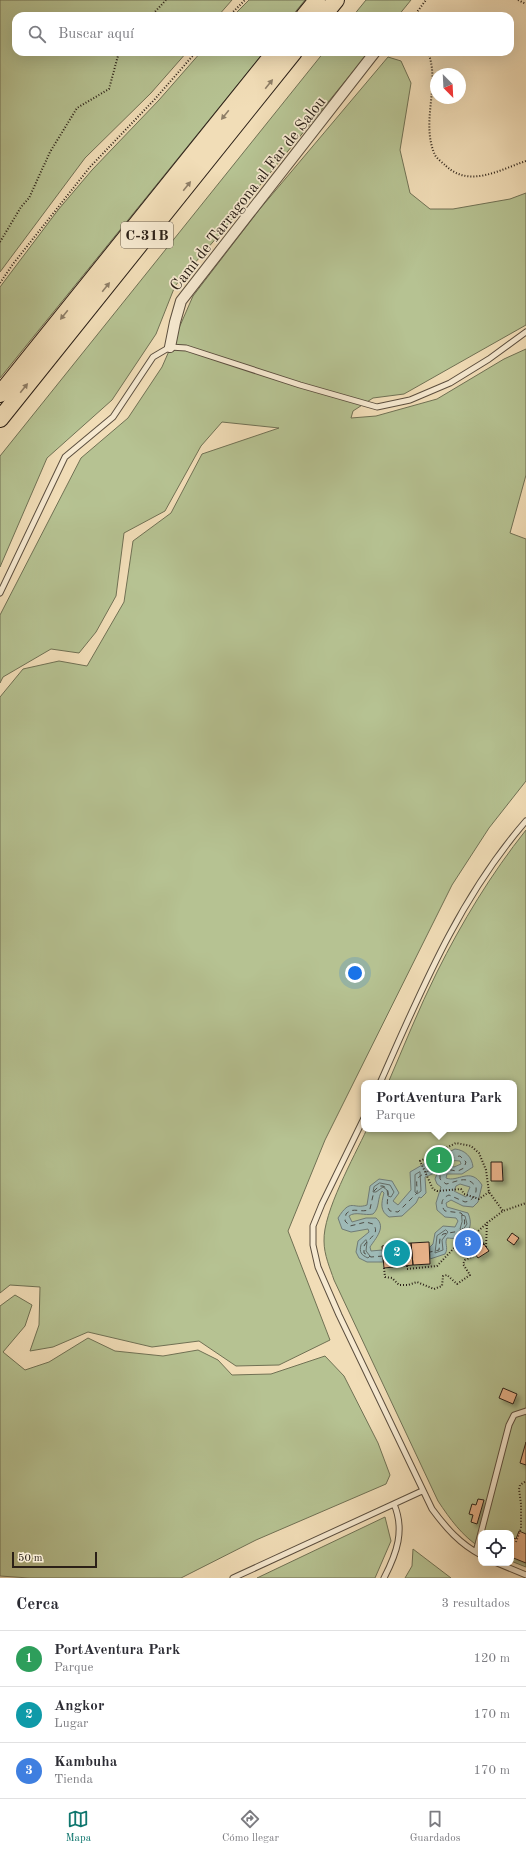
<!DOCTYPE html>
<html lang="es">
<meta charset="utf-8">
<style>
body{margin:0;font-family:"Old Standard TT",serif;background:#f7f7f7;color:#2b2b33}
.controls{position:absolute;right:12px;bottom:12px;display:grid;overflow:hidden;border-radius:8px;box-shadow:0 4px 16px #0002}
.controls button{width:36px;height:36px;display:grid;place-items:center;padding:0;border:0;border-bottom:1px solid #e1e1e2;background:#fff;color:#2b2b33;font:20px sans-serif}
.compass{position:absolute;left:430px;top:68px;width:36px;height:36px;border-radius:50%;background:#fff;box-shadow:0 4px 16px #0002;rotate:156deg}
.scale{position:absolute;left:12px;bottom:10px;width:85px;box-sizing:border-box;padding-left:4px;border:2px solid #2b2017;border-top:0;font-size:11px;line-height:14px;white-space:nowrap;color:#2b2017;-webkit-text-stroke:3px #f6e9d0;paint-order:stroke}
.you{position:absolute;left:355px;top:973px;width:14px;height:14px;margin:-10px;border:3px solid #fff;border-radius:50%;background:#1a73e8;box-shadow:0 0 0 6px #1a73e833}
.badge{display:grid;place-items:center;width:26px;height:26px;border-radius:50%;background:#0f766e;color:#fff;font-size:13px;font-weight:700}
.pin{position:absolute;translate:-50% -50%;border:2px solid #fff;box-shadow:0 1px 4px #0006}
.popup{position:absolute;left:361px;top:1080px;width:156px;height:52px;box-sizing:border-box;display:grid;place-content:center;border-radius:8px;background:#fff;filter:drop-shadow(0 1px 3px #0005);font-size:13px;white-space:nowrap;color:#7c7c81}
.popup b{font-size:15px;color:#2b2b33}
.popup::after{content:'';position:absolute;left:50%;top:100%;margin-left:-8px;border:8px solid transparent;border-top-color:#fff}
.list{margin:0;padding:0;list-style:none}
h2{display:flex;justify-content:space-between;align-items:center;height:52px;margin:0;padding:0 16px;font-size:17px}
h2 small{font-size:13px;font-weight:400;color:#7c7c81}
.list li{display:grid;grid-template-columns:26px 1fr auto;gap:12px;align-items:center;box-sizing:border-box;height:56px;padding:0 16px;border-top:1px solid #e1e1e2}
.list b{display:block;font-size:15px;white-space:nowrap}
.list p{margin:0;font-size:13px;white-space:nowrap;color:#7c7c81}
.list em{font-size:13px;font-style:normal;color:#7c7c81}
.icon{flex:none;width:22px;height:22px;fill:none;stroke:currentColor;stroke-width:2;stroke-linecap:round;stroke-linejoin:round}
.map{position:relative;flex:none;width:526px;height:1578px;overflow:hidden}
.search{position:absolute;background:#fff;box-shadow:0 4px 16px #0002;left:12px;right:12px;top:12px;height:44px;display:flex;align-items:center;gap:10px;box-sizing:border-box;padding:0 14px;border-radius:12px;color:#7c7c81;font-size:15px}
.sheet{height:220px;background:#fff}
nav{display:flex;justify-content:space-around;align-items:center;box-sizing:border-box;height:56px;border-top:1px solid #e1e1e2;background:#fff;font-size:11px;color:#7c7c81}
nav a{display:grid;justify-items:center;gap:2px}
nav .on{color:#0f766e}
.map>svg:first-child{display:block}
.green{fill:#b6c292;stroke:#707154}
.water{fill:#9ebab7;stroke:#707c77;fill-rule:evenodd}
.lines{fill:none;stroke-linecap:round;stroke-linejoin:round}
.shore{stroke:#646d67;stroke-width:1}
.ferry{stroke:#4e4e47;stroke-width:1;stroke-dasharray:5 4;stroke-linecap:butt}
.building{fill:#e7b188;stroke:#2b2017;filter:url(#shadow)}
.service-casing{stroke:#5c4f3f;stroke-width:7}
.minor-casing{stroke:#5c4f3f;stroke-width:12}
.trunk-casing{stroke:#2b2017;stroke-width:18}
.path{stroke:#2b2017;stroke-width:2;stroke-dasharray:1 2;stroke-linecap:butt}
.service{stroke:#f6e9d0;stroke-width:5}
.minor{stroke:#f6e9d0;stroke-width:10}
.trunk{stroke:#f1ddb7;stroke-width:16}
.oneway{fill:#8e7e67}
.labels{text-anchor:middle;stroke-width:3.5;stroke-linejoin:round;paint-order:stroke}
.shield{fill:#f6e9d0;stroke:#685c4e;stroke-width:1}
.shield-label{font-size:15px;font-weight:bold;fill:#2b2017}
.street-label{font-size:16px;fill:#2b2017;stroke:#f6e9d0}
</style>
<div class="map">
<svg width="526" height="1578" viewBox="0 0 526 1578">
<defs>
<filter id="shadow"><feDropShadow dx="3.5" dy="3.5" stdDeviation="2" flood-color="#0004"/></filter>
</defs>
<rect width="100%" height="100%" fill="#f1ddb7"/>
<filter id="stains"><feTurbulence type="fractalNoise" baseFrequency=".005" numOctaves="4"/><feColorMatrix values="0 0 0 0 .2 0 0 0 0 .09 0 0 0 0 .02 0 0 0 .5 -.17"/></filter>
<radialGradient id="worn" r=".72"><stop offset=".6" stop-color="#630" stop-opacity="0"/><stop offset="1" stop-color="#630" stop-opacity=".3"/></radialGradient>
<path class="green" d="M0 0H232L218 16H16V52H187L151 93 85 158 0 272Z
M249 0H305L292 16H233Z
M366 0H411L398 16H353Z
M201 52H264L0 378V287L58 210 92 170 159 100Z
M324 52H369L225 228 175 286 156 334 112 400 47 458 0 567V456Z
M388 57 401 61 411 83 400 150 410 193 430 209H453L510 199 526 193V325L404 394 373 398 353 411 351 418 376 416 437 399 504 359 526 349V475L510 533 526 539V781L489 828 452 885 325 1140 288 1231 330 1340 279 1365 236 1366 199 1341 152 1347 88 1332 53 1347 30 1351 39 1325 40 1287 10 1285 0 1293V697L23 669 59 661 87 666 124 602 133 541 171 513 202 454 279 428 222 422 201 446 165 511 124 533 116 596 96 632 79 653 51 649 3 677 0 683V615L81 458 128 418 162 367 193 296 259 210Z
M526 830V1567L511 1561V1533H481V1548C462 1536 450 1519 438 1501L334 1280C330 1268 324 1255 324 1241 323 1212 354 1157 367 1129H514V1083H388C404 1046 419 1008 437 972 462 922 491 874 526 830Z
M15 1295 32 1305 25 1326 3 1352 25 1370 49 1362 88 1338 115 1351 163 1356 198 1350 218 1360 232 1375 271 1374 325 1356 344 1376 378 1443 390 1475 386 1484 256 1540 181 1578H29L0 1576V1306Z
M385 1517 391 1541 375 1578H257Z
M413 1549 451 1578H405L412 1566Z"/>
<path class="water" d="M455 1149C465 1150 472 1157 473 1167L462 1174H447L446 1178C458 1183 470 1166 482 1185L478 1202 473 1207 463 1206 451 1200 446 1203 447 1207 468 1213C473 1224 470 1235 457 1238 454 1239 450 1238 447 1238 444 1243 449 1248 445 1254L430 1259V1247L433 1244 435 1233 443 1226 455 1227 458 1221 456 1218 445 1217 437 1210 436 1203 441 1187 437 1184 435 1179 438 1171 447 1165 454 1167 461 1164 460 1161C446 1158 439 1172 430 1175 428 1176 426 1176 425 1177L426 1193 421 1198 419 1197 416 1203 402 1216 389 1217C380 1211 381 1204 384 1193L382 1191C377 1198 380 1208 373 1214 365 1216 355 1211 349 1216L352 1222 366 1218H376C387 1227 375 1239 370 1247L371 1251 382 1250 383 1262H367L359 1258 356 1252 358 1241 369 1232 368 1229 351 1232 342 1229 338 1218C351 1197 353 1210 367 1205L370 1186 379 1179 392 1181 399 1193 393 1201 398 1205 411 1190 410 1172 436 1157 438 1160 439 1159 438 1157ZM460 1184 470 1187 466 1197 454 1191 456 1186Z"/>
<g class="lines">
<path class="shore" d="M420 1172 421 1191 417 1194 415 1192V1175Z
M380 1183 390 1185 394 1192 391 1197 388 1196 387 1190 383 1187 376 1192H373L374 1187Z
M462 1215 465 1216 467 1224 462 1231 460 1229 462 1222Z
M446 1230 448 1232 442 1240 443 1250 435 1253 437 1236Z
M366 1240 367 1242 366 1251 370 1256 368 1258C361 1255 359 1252 361 1245Z"/>
<path class="ferry" d="M383 1256 371 1257 364 1253V1246C368 1238 381 1234 373 1224L366 1222 350 1226 345 1221 346 1214C353 1206 362 1214 370 1209L374 1191 379 1186H383C393 1191 385 1199 388 1208L390 1211 398 1212 417 1193C418 1188 415 1182 418 1178 421 1174 454 1156 460 1156L466 1162 464 1168 458 1171C450 1171 446 1166 440 1174V1179L446 1184C457 1182 467 1174 476 1187 477 1194 473 1201 465 1202L449 1195C441 1198 440 1205 445 1211L461 1213C466 1218 466 1227 460 1231L443 1234 440 1238 439 1250 430 1252"/>
</g>
<path class="building" d="M491 1162H502L503 1181H491Z
M474 1229 484 1244 465 1256 455 1242Z
M512 1233 519 1238 514 1245 507 1240Z
M429 1242 430 1264 413 1265 411 1243Z
M411 1243 413 1265 384 1268 382 1246Z
M484 1244 489 1251 478 1258 473 1251Z
M503 1388 517 1394 513 1404 499 1398Z
M526 1442V1465L520 1463Z
M478 1499 484 1500 477 1524 471 1522 473 1515 469 1514 472 1504 476 1505Z
M519 1531 526 1534V1563L511 1557V1537L516 1539Z"/>
<g class="lines">
<defs>
<path id="service" d="M0 593 65 457 113 417 153 357 170 347 186 348 300 385 377 407 410 400 450 383 489 359 526 332
M380 1083C421 991 459 898 526 821
M364 1118 322 1204 313 1226V1245L318 1267 339 1315 432 1509C446 1528 460 1544 481 1555
M476 1552 509 1425 514 1415 526 1411
M497 1563 526 1575
M233 1578 422 1491
M384 1578C397 1553 405 1530 394 1504"/>
<path id="minor" d="M170 347 175 322 181 301 375 52"/>
<path id="trunk" d="M304 16 317 0
M323 16 336 0
M0 394 275 52
M0 419 294 52"/>
</defs>
<use href="#service" class="service-casing"/>
<use href="#minor" class="minor-casing"/>
<use href="#trunk" class="trunk-casing"/>
<path class="path" d="M518 0 526 4
M151 16 166 0
M229 16 245 0
M414 16 426 0
M428 52C441 85 420 122 435 155 437 159 443 163 446 166 470 188 499 170 526 161
M0 242 21 207 29 198 50 152 77 108 109 89 119 52
M0 283 13 264 90 167 155 99 196 52
M489 1192 479 1199 464 1194 461 1189 437 1191 433 1189 420 1161 456 1143 471 1146 479 1153 486 1170 489 1192 503 1211
M476 1233 487 1223
M486 1247 487 1223 503 1211 526 1203
M407 1266V1269L437 1266 456 1246
M384 1268 385 1277 392 1278 399 1285H408L417 1282 434 1289 442 1286 443 1276 447 1275 457 1284 470 1275 463 1264 465 1260 476 1255
M516 1542 521 1528V1504L519 1489 520 1485 526 1481"/>
<use href="#service" class="service"/>
<use href="#minor" class="minor"/>
<use href="#trunk" class="trunk"/>
</g>
<defs><path id="oneway-solid" d="M-6-.8H1V-3.2L6.5 0L1 3.2V.8H-6Z"/></defs>
<g class="oneway">
<use href="#oneway-solid" transform="translate(269 84) rotate(-51)"/>
<use href="#oneway-solid" transform="translate(225 115) rotate(129)"/>
<use href="#oneway-solid" transform="translate(187 186) rotate(-51)"/>
<use href="#oneway-solid" transform="translate(106 287) rotate(-51)"/>
<use href="#oneway-solid" transform="translate(64 315) rotate(129)"/>
<use href="#oneway-solid" transform="translate(24 388) rotate(-51)"/>
</g>
<g class="labels">
<rect class="shield" x="121" y="222" width="52" height="26" rx="3"/>
<g class="shield-label">
<text x="147" y="240">C-31B</text>
</g>
<g class="street-label">
<text transform="translate(247 193) rotate(-52)" y="6">Camí de Tarragona al Far de Salou</text>
</g>
</g>
<rect width="100%" height="100%" filter="url(#stains)"/>
<rect width="100%" height="100%" fill="url(#worn)"/>
</svg>
<div class="controls">
<button><svg class="icon" aria-label="locate" viewBox="0 0 24 24"><circle cx="12" cy="12" r="6"/><path d="M12 2v4M12 18v4M2 12h4M18 12h4"/></svg></button>
</div>
<svg class="compass" viewBox="-18 -18 36 36"><path d="M0-13l5 13h-10z" fill="#e53935"/><path d="M0 13l5-13h-10z" fill="#7c7c81"/></svg>
<div class="scale">50 m</div>
<div class="you"></div>
<div class="pin badge" style="left:439px;top:1160px;background:#2e9e5b">1</div>
<div class="popup"><b>PortAventura Park</b>Parque</div>
<div class="pin badge" style="left:397px;top:1253px;background:#0f9aa8">2</div>
<div class="pin badge" style="left:468px;top:1243px;background:#3f7fe0">3</div>
<div class="search"><svg class="icon" aria-label="search" viewBox="0 0 24 24"><circle cx="10" cy="10" r="6"/><path d="M15 15l6 6"/></svg>Buscar aquí</div>
</div>
<section class="sheet">
<h2>Cerca<small>3 resultados</small></h2>
<ul class="list">
<li><span class="badge" style="background:#2e9e5b">1</span><div><b>PortAventura Park</b><p>Parque</p></div><em>120 m</em></li>
<li><span class="badge" style="background:#0f9aa8">2</span><div><b>Angkor</b><p>Lugar</p></div><em>170 m</em></li>
<li><span class="badge" style="background:#3f7fe0">3</span><div><b>Kambuha</b><p>Tienda</p></div><em>170 m</em></li>
</ul>
</section>
<nav>
<a class="on"><svg class="icon" aria-label="map" viewBox="0 0 24 24"><path d="M3 6l6-2 6 2 6-2v14l-6 2-6-2-6 2zM9 4v14M15 6v14"/></svg>Mapa</a>
<a><svg class="icon" aria-label="directions" viewBox="0 0 24 24"><path d="M12 3l9 9-9 9-9-9zM9 14v-3h6M13 9l2 2-2 2"/></svg>Cómo llegar</a>
<a><svg class="icon" aria-label="saved" viewBox="0 0 24 24"><path d="M7 4h10v16l-5-4-5 4z"/></svg>Guardados</a>
</nav>
